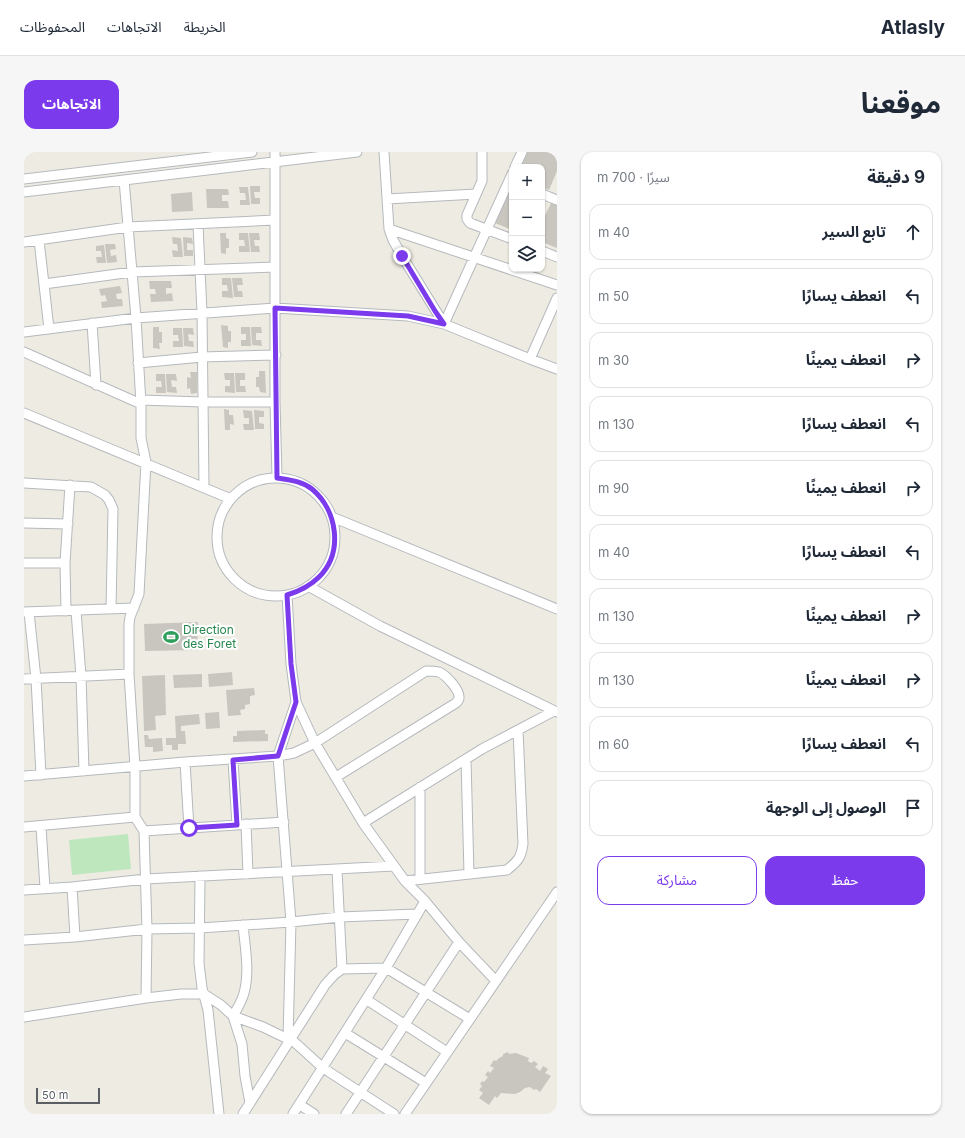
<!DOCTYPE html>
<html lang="ar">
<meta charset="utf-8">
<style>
body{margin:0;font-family:Inter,"Noto Sans Arabic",sans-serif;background:#f6f6f7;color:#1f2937;direction:rtl}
.controls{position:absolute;right:12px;top:12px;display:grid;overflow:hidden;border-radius:8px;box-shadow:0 1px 3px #0004}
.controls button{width:36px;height:36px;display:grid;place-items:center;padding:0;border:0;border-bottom:1px solid #e0e1e3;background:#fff;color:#1f2937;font:20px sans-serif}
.scale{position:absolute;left:12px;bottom:10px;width:64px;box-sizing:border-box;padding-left:4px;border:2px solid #5b5f64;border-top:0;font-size:11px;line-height:14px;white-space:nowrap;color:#5b5f64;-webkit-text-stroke:3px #fff;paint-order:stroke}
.stop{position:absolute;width:12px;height:12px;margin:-9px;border:3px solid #7c3aed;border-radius:50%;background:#fff}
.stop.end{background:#7c3aed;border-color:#fff;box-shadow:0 1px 4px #0008}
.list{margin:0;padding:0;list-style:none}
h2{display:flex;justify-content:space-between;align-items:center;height:52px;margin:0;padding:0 16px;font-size:17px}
h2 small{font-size:13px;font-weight:400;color:#747a83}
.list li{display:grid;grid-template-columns:26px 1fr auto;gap:12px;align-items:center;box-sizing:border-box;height:56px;margin:0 8px 8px;padding:0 8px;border:1px solid #e0e1e3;border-radius:12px}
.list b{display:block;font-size:15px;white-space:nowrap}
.list em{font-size:13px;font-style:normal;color:#747a83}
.actions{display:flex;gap:8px;padding:12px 16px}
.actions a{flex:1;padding:9px 0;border:1px solid #7c3aed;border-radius:12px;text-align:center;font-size:14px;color:#7c3aed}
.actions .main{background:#7c3aed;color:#fff}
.icon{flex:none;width:22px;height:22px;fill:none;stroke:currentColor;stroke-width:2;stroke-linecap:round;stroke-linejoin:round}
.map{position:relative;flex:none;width:533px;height:962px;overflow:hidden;direction:ltr;border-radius:12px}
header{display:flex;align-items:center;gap:24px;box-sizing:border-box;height:56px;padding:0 20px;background:#fff;border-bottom:1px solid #e0e1e3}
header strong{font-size:19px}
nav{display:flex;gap:22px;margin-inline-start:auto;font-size:14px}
.intro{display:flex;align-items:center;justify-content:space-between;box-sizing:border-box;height:96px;padding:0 24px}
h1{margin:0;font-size:28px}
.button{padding:10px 18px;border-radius:12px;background:#7c3aed;color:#fff;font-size:14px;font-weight:700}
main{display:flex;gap:24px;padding:0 24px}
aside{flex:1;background:#fff;border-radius:12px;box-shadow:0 1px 3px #0004}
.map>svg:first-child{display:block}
.green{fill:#bee7be}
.building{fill:#c9c6bf}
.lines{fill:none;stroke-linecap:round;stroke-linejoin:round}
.minor-casing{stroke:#b5b9bd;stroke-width:11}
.minor{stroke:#fff;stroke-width:9}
.route{stroke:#7c3aed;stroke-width:5}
.labels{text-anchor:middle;stroke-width:4;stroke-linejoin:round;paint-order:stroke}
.leisure-label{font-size:12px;fill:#27864d;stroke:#fff;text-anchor:start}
</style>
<header>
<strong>Atlasly</strong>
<nav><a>الخريطة</a><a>الاتجاهات</a><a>المحفوظات</a></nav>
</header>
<div class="intro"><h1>موقعنا</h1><a class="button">الاتجاهات</a></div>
<main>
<aside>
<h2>9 دقيقة<small>سيرًا · 700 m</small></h2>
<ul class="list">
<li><svg class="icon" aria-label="ahead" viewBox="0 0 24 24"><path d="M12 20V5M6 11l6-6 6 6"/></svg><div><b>تابع السير</b></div><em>40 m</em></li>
<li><svg class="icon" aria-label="left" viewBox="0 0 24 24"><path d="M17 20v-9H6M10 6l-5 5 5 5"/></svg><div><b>انعطف يسارًا</b></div><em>50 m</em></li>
<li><svg class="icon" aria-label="right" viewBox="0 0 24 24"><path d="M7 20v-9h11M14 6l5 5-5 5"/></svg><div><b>انعطف يمينًا</b></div><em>30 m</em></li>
<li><svg class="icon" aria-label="left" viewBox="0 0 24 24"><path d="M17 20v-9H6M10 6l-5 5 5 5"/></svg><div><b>انعطف يسارًا</b></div><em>130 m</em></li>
<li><svg class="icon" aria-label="right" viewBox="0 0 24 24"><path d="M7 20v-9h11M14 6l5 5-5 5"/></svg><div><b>انعطف يمينًا</b></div><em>90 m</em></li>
<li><svg class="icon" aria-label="left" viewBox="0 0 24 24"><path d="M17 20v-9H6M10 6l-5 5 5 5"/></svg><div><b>انعطف يسارًا</b></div><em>40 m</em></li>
<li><svg class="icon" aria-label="right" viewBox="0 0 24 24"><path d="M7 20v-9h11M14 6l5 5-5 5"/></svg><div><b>انعطف يمينًا</b></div><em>130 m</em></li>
<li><svg class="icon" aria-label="right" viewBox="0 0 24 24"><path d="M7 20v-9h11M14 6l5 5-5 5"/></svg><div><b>انعطف يمينًا</b></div><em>130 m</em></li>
<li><svg class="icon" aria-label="left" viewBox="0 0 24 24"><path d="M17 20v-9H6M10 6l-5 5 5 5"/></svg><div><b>انعطف يسارًا</b></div><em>60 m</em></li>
<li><svg class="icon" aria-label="arrive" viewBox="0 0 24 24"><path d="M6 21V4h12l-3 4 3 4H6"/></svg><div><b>الوصول إلى الوجهة</b></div></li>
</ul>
<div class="actions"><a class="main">حفظ</a><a>مشاركة</a></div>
</aside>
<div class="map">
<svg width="533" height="962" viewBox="0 0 533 962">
<rect width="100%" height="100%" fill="#eeece2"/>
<path class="green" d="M104 682 107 717 48 723 45 688Z"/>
<path class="building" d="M503 0H533V19L525 38 518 35V15H496Z
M488 32V78L471 71Z
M226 34H236V40H230L231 46H236V52H227Z
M215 35H224L226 53H216V48H222L221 41H216Z
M182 37H204L205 43H198V49H204L205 56H183Z
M168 40 169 59 148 60 147 42Z
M528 49 533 51V96L518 90V70Z
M196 81H202V86L205 87V96H202V102L197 101Z
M215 81H224L226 100H215V94H221L220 88H215Z
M225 81H235L236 88H230L231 94H235L236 100H227Z
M148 85 157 86 159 105H149L148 98 154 99 153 92H149Z
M159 85 168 86 169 92 163 91V98H169V104H160Z
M81 92H91L92 97 86 98 87 104 92 103 93 110 83 111Z
M80 93 82 111H73L72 105H78L77 99H72V94Z
M198 126H207L209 146 198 145V139H204L203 133H198Z
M208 126H218L219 133H213L214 139H218L219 145H210Z
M125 129H147L148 136H142V142L148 141 149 149 127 150 126 142H132L131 137H126Z
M96 134 98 141 92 142 93 147H98L99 154 78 156 77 150 83 149 81 143 77 144 75 137Z
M197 173 204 174V179H207V190H204V196L199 195Z
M129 175H135V180H138V191H135L136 197 129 196Z
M217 175H226L227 194H217V188H222V182H217Z
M227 175H237L238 181H232V188H237L238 194 228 193Z
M149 176H158L159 195H149V189H155L154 183H149Z
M159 176H169L170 183 164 182 165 189H169L170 195 160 194Z
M235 219H241L242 241 236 240 235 235H232V225H235Z
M166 220H173V241L167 242 166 236 163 237V225L167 226Z
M200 221H210L211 241 201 240V234H206V228H201Z
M211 221H221V228H216V234H221L222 240H212Z
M132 222H141L142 241H132V235H138L137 229H132Z
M142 222H152L153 229 147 228 148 235H152L153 241 143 240Z
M200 257 205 258V263H209L210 273 206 272V278H201Z
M219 258 228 259 230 278H220L219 272H225V266H220Z
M230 258 240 259V265H235V271L240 272V277H231Z
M174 470 173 498 121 499 120 472Z
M208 520 209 533 185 535 184 522Z
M178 522V535L150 536 149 523Z
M141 523 142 563 131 564 132 578 120 579 118 524Z
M230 536 231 543 226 544V552L221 553V557L216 558 217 563 204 564 202 538Z
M195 560 196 576 182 577 181 561Z
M175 562 176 572 157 574V579H161L162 592H154V598H148V593H142V586H152L151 564Z
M241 578V582H244V589L209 590V584H213V579Z
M120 583H124L125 587 138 586 139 599 129 600V595H121Z
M484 900 485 902 492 901 505 906 504 909 507 911 510 909 514 912 511 915 516 919 519 914 524 917 521 921 527 924 516 940 512 937 510 938 506 935 501 936 496 940 491 942 477 941 473 946 471 944 465 953 455 946 459 941 455 938 458 934 456 932 458 929 460 930 464 925 461 923 464 919 466 921 470 916 466 914 470 908 472 909 475 906 479 904V902Z"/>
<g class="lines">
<defs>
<path id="minor" d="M251 0V250L253 325
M360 0 365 77 369 88 378 104 420 172 506 207 533 146
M458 0V29L443 63V67L446 71 488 87
M491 15 498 0
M0 27 228 0
M100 28 112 166 117 252V286L122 310 115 442 106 465 105 472V522L111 615V665L120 679 123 777 122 846
M0 40 333 0
M518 42 533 48
M363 47 452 42
M174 72 178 161 180 335
M365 77 533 133
M15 88 25 177
M0 90 104 75 251 68
M518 99 533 105
M20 132 108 120 251 115
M68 171 72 233
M0 180 112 166 251 156 384 164 420 172 488 22
M0 200 117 252
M506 207 533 217
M114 211 178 205 252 203
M116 248 179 250H251
M0 261 207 347
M193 385a59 59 0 1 1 118 0a59 59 0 1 1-118 0Z
M0 331 67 335 81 343 85 348 89 357 87 457
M308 365 533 457
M0 371 44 372
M0 411H41L42 459
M41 411 46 333
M284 434 356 474 533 560
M263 443 267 512 272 550 291 591 339 671 381 729 401 749 362 816 269 962
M52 459 57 524 60 619
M0 460 110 456
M5 460 12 527 17 623
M0 527 105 522
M272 550 254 604 267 770 264 887H267L299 916 370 962
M442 607 445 722
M209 608 213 673
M161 610 165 676
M0 624 161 610 254 604 270 601 291 591 402 519C407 519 411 519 415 520 422 523 436 538 435 546 435 547 433 550 432 551L312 625
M396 635V727
M339 671 458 597 530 559
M222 672 224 722
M0 675 111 665
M17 675 21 736
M120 679 260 670
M313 718 318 817
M176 724 175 811 178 836 184 858 195 962
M381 729 483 718C494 709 497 706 499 692L494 578
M48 735 51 785
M0 738 48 735 122 727 370 714
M401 749 435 790 472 829
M219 773C221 795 226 820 220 841 218 849 213 857 209 864L218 892 221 924 226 951
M0 788 51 785 123 777 176 776 267 770 316 765 393 762
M343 848 423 900
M0 865 122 846 157 842H180L197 853 209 864 239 875 264 887
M321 881 402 931
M276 953 290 962
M219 962 301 833 310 823 318 817 362 816 446 867
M322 962 435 790
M381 962 533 740"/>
</defs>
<use href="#minor" class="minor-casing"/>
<use href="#minor" class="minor"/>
</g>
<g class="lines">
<path class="route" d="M165 676 213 673 209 608 254 604 272 550 267 512 263 443C276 439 286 434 295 425 320 400 313 358 288 337 278 329 265 328 253 326L251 156 384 164 420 172 411 159 378 104"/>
</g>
<defs>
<symbol id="stadium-bare" viewBox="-9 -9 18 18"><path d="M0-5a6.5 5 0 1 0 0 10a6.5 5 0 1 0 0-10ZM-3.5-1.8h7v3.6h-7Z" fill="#2e9e5b" stroke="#fff" stroke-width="2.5" paint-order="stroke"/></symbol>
</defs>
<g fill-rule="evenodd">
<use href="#stadium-bare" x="136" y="474" width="22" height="22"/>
</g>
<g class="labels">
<g class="leisure-label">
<text x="159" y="482">Direction<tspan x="159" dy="14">des Foret</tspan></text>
</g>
</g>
</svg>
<div class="controls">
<button>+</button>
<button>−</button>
<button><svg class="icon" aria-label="layers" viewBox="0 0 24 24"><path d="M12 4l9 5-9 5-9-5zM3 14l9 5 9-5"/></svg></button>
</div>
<div class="scale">50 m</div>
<div class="stop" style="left:165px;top:676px"></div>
<div class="stop end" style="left:378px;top:104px"></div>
</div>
</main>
